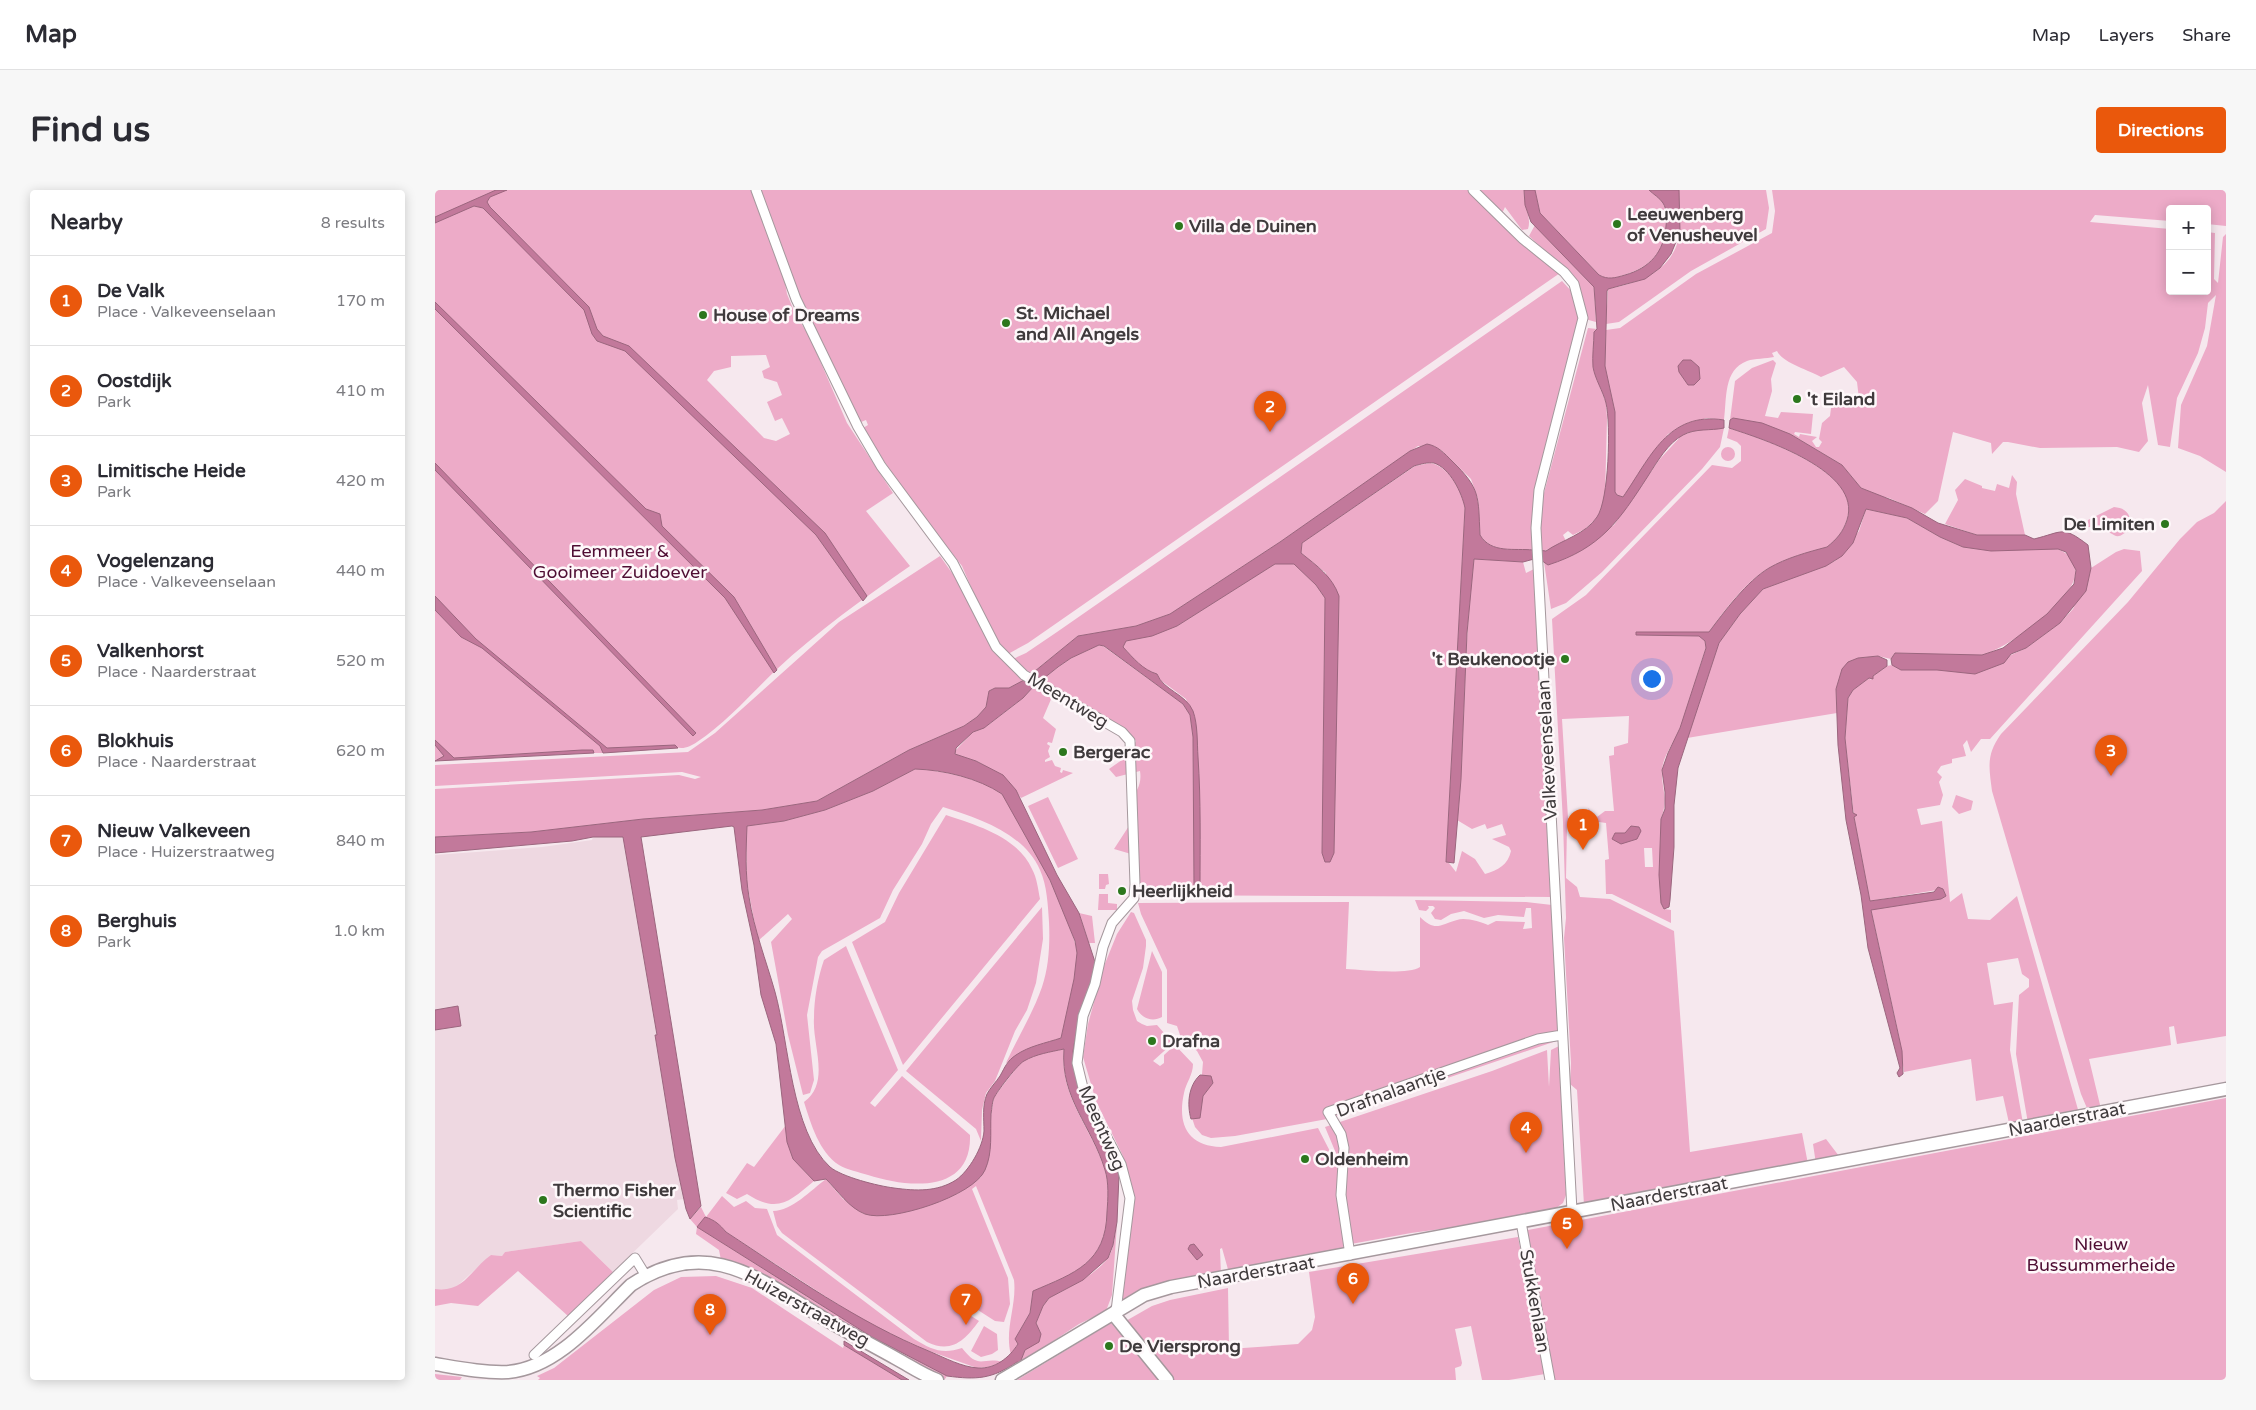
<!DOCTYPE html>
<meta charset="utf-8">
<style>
body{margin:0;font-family:"Varela Round",sans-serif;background:#f7f7f7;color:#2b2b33}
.controls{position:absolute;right:15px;top:15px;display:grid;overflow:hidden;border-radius:5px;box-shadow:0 2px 12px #0003}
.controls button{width:45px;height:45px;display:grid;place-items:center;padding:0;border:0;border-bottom:1px solid #e1e1e2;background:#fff;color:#2b2b33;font:25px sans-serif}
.you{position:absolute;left:1216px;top:488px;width:18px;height:18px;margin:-12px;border:4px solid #fff;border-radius:50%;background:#1a73e8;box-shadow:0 0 0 8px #1a73e833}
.badge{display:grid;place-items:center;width:32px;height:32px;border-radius:50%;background:#ea580c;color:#fff;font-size:16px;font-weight:700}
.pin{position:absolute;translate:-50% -41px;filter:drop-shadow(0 1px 2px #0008)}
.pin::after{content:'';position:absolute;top:26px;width:18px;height:15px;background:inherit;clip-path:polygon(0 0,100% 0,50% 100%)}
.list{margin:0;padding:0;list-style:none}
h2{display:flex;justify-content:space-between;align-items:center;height:65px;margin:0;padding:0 20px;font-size:21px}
h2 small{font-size:16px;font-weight:400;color:#7c7c81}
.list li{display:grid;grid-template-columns:32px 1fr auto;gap:15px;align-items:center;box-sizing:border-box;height:90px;padding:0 20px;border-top:1px solid #e1e1e2}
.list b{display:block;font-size:19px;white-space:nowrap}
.list p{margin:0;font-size:16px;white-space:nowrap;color:#7c7c81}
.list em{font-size:16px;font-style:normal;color:#7c7c81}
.map{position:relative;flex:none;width:1791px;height:1190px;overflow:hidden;border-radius:5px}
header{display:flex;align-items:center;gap:30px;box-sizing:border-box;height:70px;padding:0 25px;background:#fff;border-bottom:1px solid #e1e1e2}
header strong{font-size:24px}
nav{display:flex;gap:28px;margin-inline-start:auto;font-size:18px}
.intro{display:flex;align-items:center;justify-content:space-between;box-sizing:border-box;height:120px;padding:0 30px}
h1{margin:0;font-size:35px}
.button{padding:12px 22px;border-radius:5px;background:#ea580c;color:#fff;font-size:18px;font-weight:700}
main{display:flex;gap:30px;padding:0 30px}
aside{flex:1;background:#fff;border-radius:5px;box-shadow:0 2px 12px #0003}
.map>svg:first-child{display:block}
.built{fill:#eed8e1}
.green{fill:#edabc8;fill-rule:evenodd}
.water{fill:#c2799b;stroke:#9b667e;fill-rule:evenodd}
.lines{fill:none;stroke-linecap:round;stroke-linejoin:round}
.street-casing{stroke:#a5989d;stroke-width:11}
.secondary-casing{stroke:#a5989d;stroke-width:15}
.street{stroke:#fff;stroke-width:9}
.secondary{stroke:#fff;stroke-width:12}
.poi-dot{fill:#2c771d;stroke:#fef8fa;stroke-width:2}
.labels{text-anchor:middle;stroke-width:5;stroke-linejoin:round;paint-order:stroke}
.poi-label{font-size:18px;font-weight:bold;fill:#3f3a3c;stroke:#fef8fa;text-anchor:start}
.park-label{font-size:18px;fill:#4f0d33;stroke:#fef8fa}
.street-label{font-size:18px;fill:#3f3a3c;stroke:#fef8fa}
</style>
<header>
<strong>Map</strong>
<nav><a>Map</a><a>Layers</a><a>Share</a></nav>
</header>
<div class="intro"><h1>Find us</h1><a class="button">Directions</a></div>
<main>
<aside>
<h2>Nearby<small>8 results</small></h2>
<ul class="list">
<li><span class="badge">1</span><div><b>De Valk</b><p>Place · Valkeveenselaan</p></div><em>170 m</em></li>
<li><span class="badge">2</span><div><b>Oostdijk</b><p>Park</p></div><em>410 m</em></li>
<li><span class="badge">3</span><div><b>Limitische Heide</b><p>Park</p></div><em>420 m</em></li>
<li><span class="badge">4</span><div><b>Vogelenzang</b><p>Place · Valkeveenselaan</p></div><em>440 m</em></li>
<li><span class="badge">5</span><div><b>Valkenhorst</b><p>Place · Naarderstraat</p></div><em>520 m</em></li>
<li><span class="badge">6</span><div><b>Blokhuis</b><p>Place · Naarderstraat</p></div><em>620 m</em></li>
<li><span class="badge">7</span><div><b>Nieuw Valkeveen</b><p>Place · Huizerstraatweg</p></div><em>840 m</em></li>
<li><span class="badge">8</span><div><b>Berghuis</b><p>Park</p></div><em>1.0 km</em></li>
</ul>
</aside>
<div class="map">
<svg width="1791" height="1190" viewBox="0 0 1791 1190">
<rect width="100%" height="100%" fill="#f6e8ee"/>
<path class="built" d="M177 646 188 647 222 845 220 846 240 968 249 1009 242 1010 243 1019 178 1082 146 1051 70 1062 67 1066 56 1065 21 1097 11 1100 0 1099V665L107 657 157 650 158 647Z"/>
<path class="green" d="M0 0H320L344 58 352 104 359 121 376 150 412 233 458 303 431 321 475 376C429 408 384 440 341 480 316 504 291 533 262 552 256 556 248 560 241 557L167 561 168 563H159L158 561 0 570ZM331 165 335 177 327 181 329 188 342 192 347 205 332 212 340 231 347 228 355 244 341 251 329 248 272 190 279 181 296 177V166Z
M325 0H1089C1088 14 1097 27 1093 39L1087 40 1070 17 1064 30 1125 83 593 453 573 464 562 451 548 425 527 376 467 299 428 238 433 235 431 230 426 232 362 104Z
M1100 0H1214C1218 4 1225 8 1228 13 1232 19 1232 29 1231 36 1229 65 1213 78 1186 86 1178 89 1172 90 1164 85L1105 23Z
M1244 0H1331L1334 18 1331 39 1256 81 1184 132 1171 134 1173 99C1202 93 1234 83 1243 51 1246 38 1244 14 1244 0Z
M1337 0H1791V36L1772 34V19H1735V31L1660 25 1655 32 1735 39V101H1772V42L1780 43 1779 89 1783 93 1788 47 1791 44V282L1765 266 1743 258 1746 215 1772 156 1781 105 1773 113 1770 138 1763 163 1742 208 1735 257 1723 255 1713 195 1707 213 1713 251 1704 262 1682 257 1605 258 1573 252H1568L1557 264 1556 253 1518 242 1503 311 1490 324 1454 308 1444 306 1426 298 1407 275 1355 244 1298 228 1295 230 1300 191 1317 178 1338 170 1341 173 1336 189 1337 201 1330 226 1343 228 1346 222 1378 224 1376 244 1360 242 1359 244 1364 247 1365 244 1382 247 1377 251 1381 257H1384L1387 252 1384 249 1387 233 1395 226 1396 218 1424 209 1422 192 1409 177 1386 187C1374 180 1348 173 1342 161L1337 163 1339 167C1331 169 1320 168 1312 171 1288 180 1292 209 1289 230L1271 228 1233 244 1188 307 1182 305 1180 302V222L1170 177 1171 140 1185 138 1261 84 1337 43 1340 21Z
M1100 35 1159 97 1161 132 1150 129C1145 92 1120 70 1094 46Z
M1127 91 1139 104 1145 125 1100 308 1098 322V360C1080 358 1056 364 1045 345L1043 309 1036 289 1006 260 983 256 845 352 735 424 701 436 643 446 596 484 578 469 591 463 622 442Z
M1153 138 1162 139 1158 178 1171 213 1172 228 1170 307 1163 327 1150 339 1138 345 1133 341 1128 345 1131 351 1107 362 1102 360 1109 303Z
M1289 238 1285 257 1267 279 1167 382 1131 413 1116 419 1109 372 1113 375 1179 335 1224 270 1247 245 1263 240Z
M1294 238C1327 249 1428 281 1412 329 1408 342 1402 349 1392 357 1373 362 1351 368 1334 378 1312 390 1288 422 1274 442L1202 445 1264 446 1270 451 1271 458C1261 484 1256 512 1245 538 1240 552 1228 565 1227 580 1226 599 1234 607 1226 629V713L1229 719 1236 720V733L1177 704H1171L1170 670 1174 669 1171 633 1157 631 1153 618 1162 627 1170 621H1179L1174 566 1179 565V557L1193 553 1194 526 1127 529 1133 628 1139 630V633L1132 637 1131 688 1142 697 1145 707 1175 709 1239 741 1255 962 1367 943 1373 974 1149 1015 1142 900 1135 894 1136 873 1129 748 1131 728 1128 632 1117 429 1151 405 1277 275 1297 278 1306 271V256L1302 252 1292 248ZM1209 658H1217L1218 677H1210Z
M1286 264a7 7 0 1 1 14 0a7 7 0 1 1-14 0Z
M995 273C1014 276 1026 300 1030 318L1011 672 1014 673 1021 682 1027 661 1040 669 1050 684C1063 680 1073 675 1076 661L1074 657 1057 649 1071 645 1067 634 1052 639 1050 634 1037 639 1022 630C1031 543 1028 456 1039 369L1088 372 1091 383 1099 379 1116 707 706 705 703 666 679 659 703 622 694 612C702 601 707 594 705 581L681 587 674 579 694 565 701 551 697 547 606 490 636 468 664 455 668 456 748 514 755 525 758 547 759 698 762 545 751 509 724 489 722 484C708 481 698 468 688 457L690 451 742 436 840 374H860L881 395 890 408 887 663 895 672 891 383 866 363 867 353 980 276Z
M1577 285 1582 292 1581 304 1590 345H1542L1510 334 1523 310 1520 300 1530 289 1547 296V298L1560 301 1562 294 1574 298Z
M1791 311V846L1742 854 1739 836 1734 837 1736 855 1654 869 1666 919 1654 923 1646 904 1557 601C1554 577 1551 565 1566 544L1693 412 1745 349 1762 332 1779 323Z
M1679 317C1691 318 1696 324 1696 337 1680 354 1681 343 1665 338 1661 337 1656 337 1652 337L1653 330Z
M1431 319 1472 328 1505 347 1528 357 1623 359C1682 386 1575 457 1548 465 1526 472 1485 462 1460 463L1456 469 1443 466 1423 468 1401 499 1402 523 1252 548 1284 453 1305 424 1328 399 1400 371 1424 341Z
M1689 359 1705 361 1707 381 1555 549H1546L1536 562 1532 550 1528 555 1531 566 1517 569V573L1506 576 1502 582 1507 587 1504 592 1508 605 1505 615 1482 619 1486 635 1507 631 1515 712 1527 703 1533 729 1555 730 1582 706 1646 930 1594 939 1581 864 1584 805 1594 797V789L1587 784 1583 768 1552 773 1559 815 1578 812 1575 860 1589 939 1576 942 1568 906 1541 911 1536 869 1469 882 1464 846 1436 719 1506 709 1511 706 1508 699 1435 711 1419 627 1410 548 1413 508 1418 500 1434 488 1436 490 1438 486 1452 476 1457 475 1466 480H1502L1574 466 1591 458 1625 433 1638 419 1656 378 1681 362Z
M505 366 522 390 557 460 589 490 574 498H560L554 501 551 517 542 527 529 536 474 560 382 611 327 620 208 629 96 642 0 647V599L244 585 260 589 266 587 247 582 0 596V575L253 562 280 543 404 432Z
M599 496 617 507 608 528 621 539 617 553 613 552 612 554 615 556 613 561 615 567 610 570V572L617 570 620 576 626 578 625 582 627 583 628 580 638 583 586 608C578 596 554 576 541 571 533 568 524 568 519 562L538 542 552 536 588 508Z
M480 579C500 579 553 590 567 604 585 621 640 737 642 762 644 790 632 821 626 848L595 858 571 873C583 847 598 823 607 797 614 777 615 753 614 732 613 716 612 695 605 680 589 643 543 628 508 617L496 634 487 654 458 700 445 728 387 761 383 767 372 825 379 890 375 903 368 905 353 845 336 752 357 729 353 724 323 751 312 693 311 636 349 631 390 620 438 601Z
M1521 605 1538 611 1536 620 1524 624 1517 617Z
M613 607 643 669 623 678 593 616Z
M511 625C541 635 583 647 597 679 602 688 603 699 605 709L468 875 417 752 450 732 464 703Z
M664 684H673L674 694 671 695 670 699H664Z
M664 704H673V713L682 714V720H663Z
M980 710 1091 712 1117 715 1127 849 892 929 800 946 776 948 767 945 760 937 756 925 761 895 767 884 768 872 762 861 746 848 742 836 732 833V780L706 724 703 713 914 712 911 779C928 780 973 785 985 777V727C1000 742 1005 735 1022 730 1030 727 1046 732 1053 735L1061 731 1090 732 1088 739 1097 738 1096 718H1091L1089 727 1063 725 1049 728 1029 721 1016 724 1006 730 1000 729 996 723 1000 718 998 716H993L994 718 991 721 984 720Z
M607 717 608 749 601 793 592 820 580 841 560 891 551 903 547 920 546 951 541 939 471 881Z
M696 722 699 723 711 750V756L708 778 697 811 698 820 702 831 707 834 712 836 722 835 738 853 718 871 725 876 729 873V865L740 855 758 874C758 885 751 893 749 903 742 935 753 956 786 957L883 938 901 973 904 984 903 1003 909 1061 794 1083 787 1058 785 1059 786 1085 716 1098 686 1110 693 990 688 966 661 911 648 867 653 834 669 776 682 744Z
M644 723 657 726 660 753H654Z
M411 756 463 880 435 913 440 917 467 886 535 945C537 1004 473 998 433 985 424 982 412 980 404 975 384 962 376 934 369 912 396 893 377 855 379 828 379 809 383 787 389 770Z
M717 761 727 782V827C718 832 707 829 702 819Z
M1124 856 1131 1005 1128 1013 1121 1018 1073 1030 976 1043 916 1054 912 1030 908 980 890 937 1057 881 1112 860 1114 897 1116 860Z
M629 859C624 907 656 936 670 980 674 992 673 1009 672 1022 671 1073 640 1083 598 1101L595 1123 580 1149 583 1154 576 1165C569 1139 582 1116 579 1090L541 996 537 999 573 1088 575 1114 569 1132 560 1131 535 1115 530 1122 544 1131C530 1150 517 1164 492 1152L347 1043 342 1036 338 1021C357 1021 376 1000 391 989L408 1009 429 1024 523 1003 546 987 559 907 586 872 599 865Z
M1791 908V1190H1119L1092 1045 1093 1040Z
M351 935C354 963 359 971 379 991 355 1011 343 1024 312 1004L302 1009 291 1003 312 973 319 977Z
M1391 949 1407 970 1381 974 1378 954Z
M287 1006 299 1017 311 1011 320 1018 332 1019 342 1045 479 1149C496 1159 507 1165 527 1158 545 1181 547 1166 568 1172L553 1177 542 1178 483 1157 424 1128 291 1042 263 1037 437 1147 512 1186 510 1189 487 1179 286 1070 284 1060 261 1044 262 1037 255 1029 266 1017 271 1027Z
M682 1034 677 1105 671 1121 644 1134 585 1173 590 1160 606 1144 601 1133 608 1116 614 1108C631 1099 662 1084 673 1068 679 1059 680 1045 682 1034Z
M1083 1047 1110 1184 1074 1190H1047L1036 1136 1020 1139 1027 1173 1026 1176 1020 1178 1021 1190H737L689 1132 717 1116 735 1110 793 1098 794 1159 863 1154 877 1140 880 1127 874 1082Z
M146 1051 178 1082 133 1126 83 1081 43 1116 16 1113 0 1116V1099C29 1103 35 1080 56 1065L67 1066 70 1062Z
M281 1086 317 1098 408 1158 409 1155 467 1190H103L105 1188 102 1186 119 1178 219 1100 246 1087Z
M676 1133 725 1190H582Z
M549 1136 562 1144 563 1160 557 1164 546 1167 536 1161Z
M0 1184 27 1187 25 1190H0Z"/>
<path class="water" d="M61 0H72L55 7 52 12 55 17 154 117 162 139 168 146 194 156 390 343 432 406 428 411 381 345 190 161 162 151 157 144 149 120 48 18 39 16 0 33V27Z
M1089 0H1100L1105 23 1164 85C1173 90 1180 88 1190 85 1215 78 1229 62 1231 36 1232 29 1232 19 1228 13 1225 8 1218 4 1214 0H1244L1245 42 1236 64 1225 78 1210 89 1173 99 1172 101 1170 176 1180 222V302L1182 305 1188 307C1215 268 1233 221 1289 230V238C1275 241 1261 238 1248 245 1233 253 1222 272 1213 286 1184 331 1166 358 1113 375L1103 368 1102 360 1111 361C1127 350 1151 344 1162 327 1174 310 1176 234 1171 213 1168 201 1160 189 1158 177 1157 166 1159 153 1159 142L1162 139 1159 97 1096 32 1090 15Z
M0 112 211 319 225 324 227 336 299 407 342 480 339 483 290 408 0 119Z
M1248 170H1256L1264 177 1265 189 1259 195H1253L1244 182 1243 176Z
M1298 228 1327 233 1355 244 1407 275 1426 298 1477 318 1503 333 1542 345H1590L1599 349C1628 342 1627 335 1653 355L1656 378 1651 401 1625 433 1591 458 1576 464 1569 473 1540 484 1502 480H1466L1457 475 1456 469 1460 463 1547 465 1568 458 1612 424 1639 394 1641 380 1631 362 1623 359 1556 361 1528 357 1505 347 1472 328 1431 319 1418 353 1407 366 1391 376 1328 399 1305 424 1284 453 1243 578 1239 615V657L1235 710 1234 717 1229 719 1226 713 1224 685 1226 629 1230 619V602L1227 580 1233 563 1245 538 1271 458 1270 451 1264 446 1201 445V442H1274C1289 422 1312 391 1334 378 1351 368 1373 362 1392 357 1402 349 1408 342 1412 330 1428 281 1328 249 1294 238L1295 230Z
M992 254C1003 256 1009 263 1017 271 1046 299 1043 306 1045 345 1056 364 1080 358 1098 360L1099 369 1088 372 1039 369 1032 443 1026 589 1019 673 1011 672 1030 318C1027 303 1015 278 999 273 993 272 986 274 979 276L867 353 866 363C882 376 897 386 904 406L899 663 895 672H890L887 663 890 408 881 395 859 374H840L742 436 717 446 691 451 688 457C698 468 708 480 722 484 728 500 751 504 758 521 763 535 762 553 763 567 766 611 765 655 765 698L759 699 758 547 755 525 748 514 669 456 664 455 636 468 623 477 599 496 588 508 549 538 538 542 521 558 520 564 541 571 568 585 581 600 622 685 644 723 660 772 658 786 642 839 638 861 640 880 643 897 684 985 682 1032 678 1055 673 1068 648 1090 614 1108 608 1116 601 1133 606 1144 604 1152 590 1160 585 1173 582 1172C557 1189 542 1190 512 1186L437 1147 262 1037 270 1027C280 1030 285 1035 291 1042 357 1085 422 1132 496 1162 510 1168 527 1177 543 1178 560 1179 574 1168 583 1154L580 1149 595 1123 598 1101C640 1083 671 1073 672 1022 673 1009 674 992 670 980 657 936 625 908 629 859 615 862 601 864 589 871 583 874 564 899 560 906 557 910 557 919 556 924 555 943 558 962 550 980 539 1006 455 1033 430 1024 414 1018 403 1001 391 989L379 991 358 969 352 952 341 854 326 805 319 755 307 700 299 637 297 636 206 647 266 1016 255 1029 251 1019 240 968 220 845H222L188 647H158L137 651 0 663V647L96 642 208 629 327 620 382 611 474 560 529 536 542 527 551 517 554 501 560 498H574L589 490 643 446 701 436 735 424 845 352 975 261ZM480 579C509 580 543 588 567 604L615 690 640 751 642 763 639 789 626 848C611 853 594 856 581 865 572 871 570 877 565 886 561 892 555 898 552 904 547 916 549 929 549 941 548 957 534 981 521 990 502 1002 481 1001 459 998 443 996 407 987 395 977 356 941 354 852 340 802 331 770 319 740 314 707 310 684 311 660 312 636L349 631 390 620 438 601Z
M0 273 261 543 258 546 0 280Z
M0 406 41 449 172 558 240 555 243 558 168 563 165 556 47 458 26 447 0 420Z
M1443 466 1452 470V476L1438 486V489L1434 488 1418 500 1413 508 1410 548 1418 623 1422 625 1419 627 1435 711 1499 702 1503 697 1508 699 1511 706 1506 709 1436 720 1467 861 1468 884 1464 887 1462 883 1465 878 1433 758 1426 705 1411 630 1403 555 1401 499 1407 479 1413 472 1423 468Z
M0 550 19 568 147 560H158L159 563 0 571 9 566 0 555Z
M1196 636 1204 637 1206 641 1202 649 1186 654 1177 649 1180 643H1190Z
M23 816 26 836 0 840V820Z
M765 885 776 886 778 893 768 906 765 928 756 929C752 915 753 896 765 885Z
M759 1054 768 1065 762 1070 753 1059 755 1055Z
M409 1151 474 1190H467L409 1155Z"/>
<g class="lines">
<defs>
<path id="street" d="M321 0 361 109 423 237 446 276 518 373 561 457 589 485 687 542 695 551 700 694 699 708 677 733 668 757 660 794 648 826 642 873 650 906 686 974 695 1008 681 1121
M1038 0 1088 49 1129 82 1139 94 1148 128 1104 300 1101 338 1137 1021
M1086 1032 1115 1190
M915 1065 906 1005 909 958 906 944 893 922 1103 849 1127 845
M99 1165 200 1068 211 1086"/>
<path id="secondary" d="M681 1121 680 1126 732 1190
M0 1174C24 1178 49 1183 73 1182 123 1178 162 1128 196 1095 272 1045 323 1088 388 1128 412 1142 437 1155 462 1169 475 1176 488 1185 502 1190
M567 1190 709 1105 736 1097 1791 899"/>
</defs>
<use href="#street" class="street-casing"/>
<use href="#secondary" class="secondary-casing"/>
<use href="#street" class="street"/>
<use href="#secondary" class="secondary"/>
</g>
<g class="poi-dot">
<circle cx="1182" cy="34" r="5"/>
<circle cx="744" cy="36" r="5"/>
<circle cx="268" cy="125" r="5"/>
<circle cx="571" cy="133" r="5"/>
<circle cx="1362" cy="209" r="5"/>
<circle cx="1730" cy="334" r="5"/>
<circle cx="1130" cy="469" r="5"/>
<circle cx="628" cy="562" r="5"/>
<circle cx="687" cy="701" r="5"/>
<circle cx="717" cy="851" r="5"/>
<circle cx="870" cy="969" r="5"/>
<circle cx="108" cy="1010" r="5"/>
<circle cx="674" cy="1156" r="5"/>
</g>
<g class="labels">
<g class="poi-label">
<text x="1192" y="30">Leeuwenberg<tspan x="1192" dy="21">of Venusheuvel</tspan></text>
<text x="754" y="42">Villa de Duinen</text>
<text x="581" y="129">St. Michael<tspan x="581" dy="21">and All Angels</tspan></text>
<text x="278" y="131">House of Dreams</text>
<text x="1372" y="215">'t Eiland</text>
<text x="1720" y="340" text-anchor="end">De Limiten</text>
<text x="1120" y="475" text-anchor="end">'t Beukenootje</text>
<text x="638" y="568">Bergerac</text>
<text x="697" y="707">Heerlijkheid</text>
<text x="727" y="857">Drafna</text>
<text x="880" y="975">Oldenheim</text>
<text x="118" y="1006">Thermo Fisher<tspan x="118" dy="21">Scientific</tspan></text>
<text x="684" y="1162">De Viersprong</text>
</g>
<g class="park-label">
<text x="185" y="367">Eemmeer &amp;<tspan x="185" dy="21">Gooimeer Zuidoever</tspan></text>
<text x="1666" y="1060">Nieuw<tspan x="1666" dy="21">Bussummerheide</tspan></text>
</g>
<g class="street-label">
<text transform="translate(633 510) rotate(31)" y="6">Meentweg</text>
<text transform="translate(1112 560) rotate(-93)" y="6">Valkeveenselaan</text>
<text transform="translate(956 902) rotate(-20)" y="6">Drafnalaantje</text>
<text transform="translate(1632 929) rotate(-11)" y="6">Naarderstraat</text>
<text transform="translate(667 938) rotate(66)" y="6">Meentweg</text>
<text transform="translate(1234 1004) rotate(-11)" y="6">Naarderstraat</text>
<text transform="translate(821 1082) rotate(-10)" y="6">Naarderstraat</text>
<text transform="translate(1100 1111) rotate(80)" y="6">Stukkenlaan</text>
<text transform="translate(372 1118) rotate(29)" y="6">Huizerstraatweg</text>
</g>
</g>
</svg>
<div class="controls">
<button>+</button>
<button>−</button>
</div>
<div class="you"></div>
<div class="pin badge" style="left:1148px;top:660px">1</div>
<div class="pin badge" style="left:835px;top:242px">2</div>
<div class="pin badge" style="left:1676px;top:586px">3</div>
<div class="pin badge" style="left:1091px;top:963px">4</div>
<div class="pin badge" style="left:1132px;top:1059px">5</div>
<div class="pin badge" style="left:918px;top:1114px">6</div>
<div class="pin badge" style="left:531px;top:1135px">7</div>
<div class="pin badge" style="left:275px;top:1145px">8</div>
</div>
</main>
